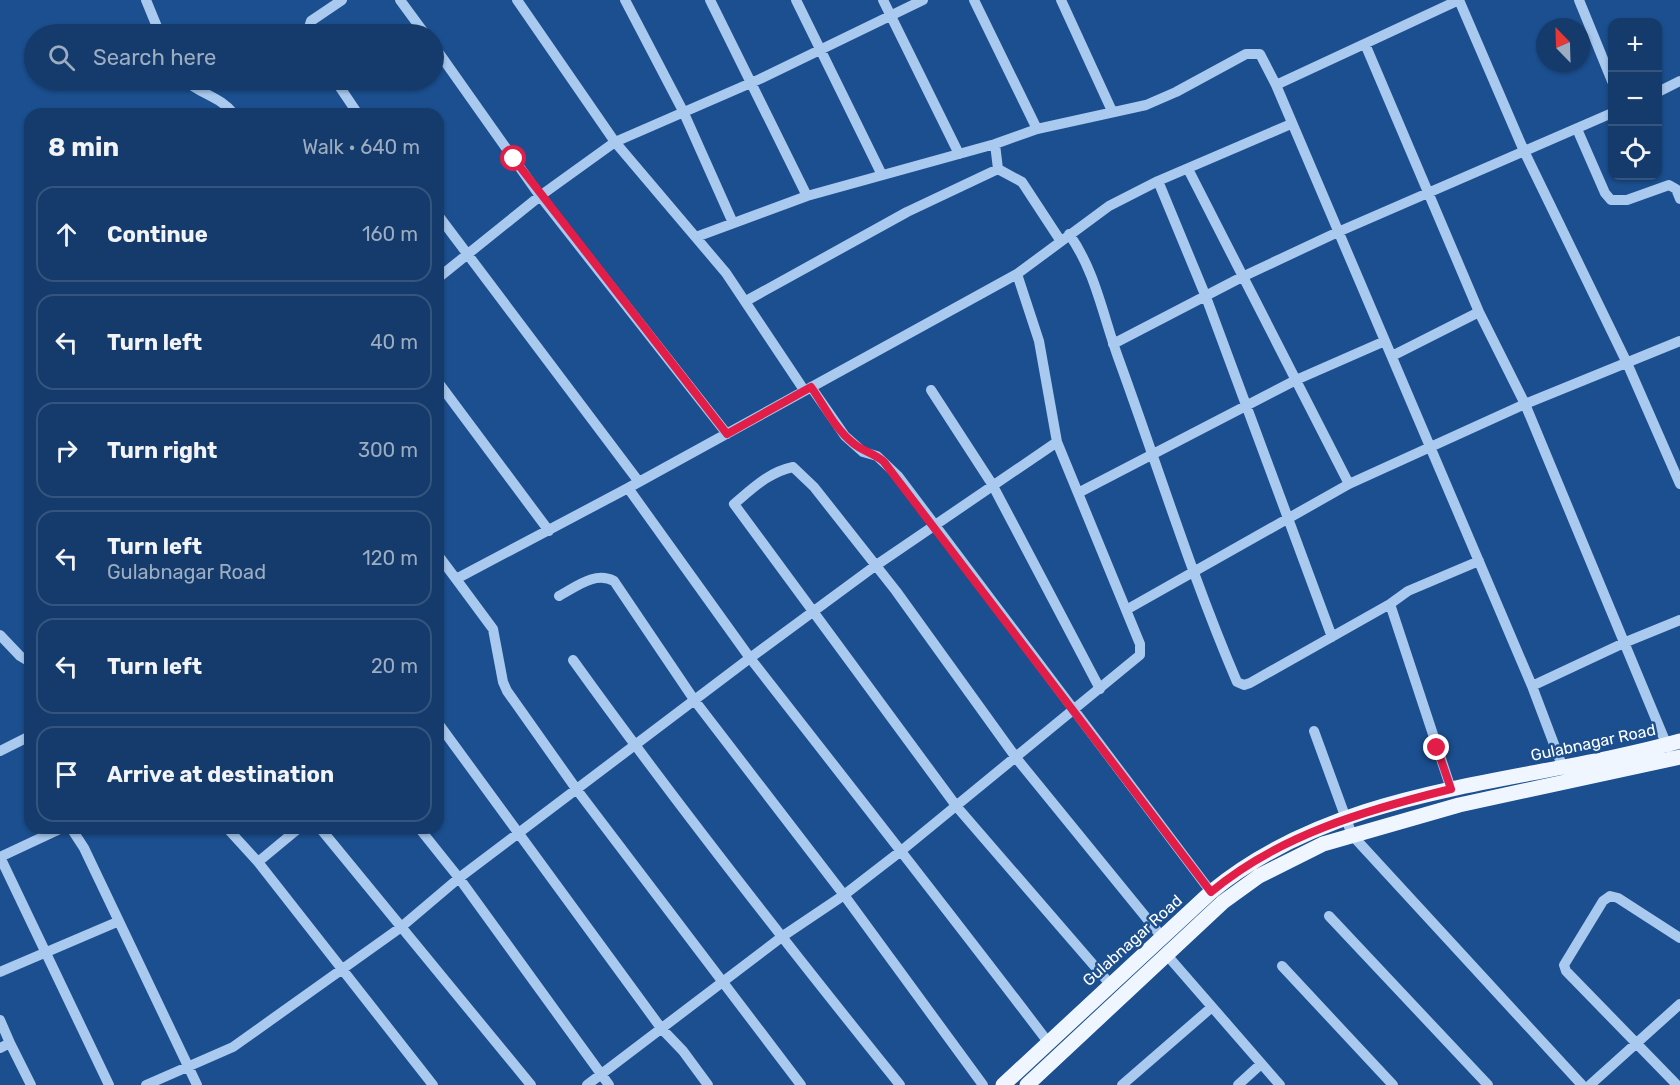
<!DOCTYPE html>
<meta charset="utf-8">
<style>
body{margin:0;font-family:Rubik,sans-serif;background:#214673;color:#f1f3f6}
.controls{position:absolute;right:18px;top:18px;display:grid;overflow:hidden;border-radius:12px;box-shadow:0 2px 4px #0004}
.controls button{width:54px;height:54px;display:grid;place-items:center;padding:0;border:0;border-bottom:2px solid #33557e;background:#143b6b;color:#f1f3f6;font:30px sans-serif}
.compass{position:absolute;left:1536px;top:18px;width:54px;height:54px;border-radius:50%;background:#143b6b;box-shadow:0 2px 4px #0004;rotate:337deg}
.stop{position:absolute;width:18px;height:18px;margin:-14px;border:4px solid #e11d48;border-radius:50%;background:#fff}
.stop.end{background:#e11d48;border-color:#fff;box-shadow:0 2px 6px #0008}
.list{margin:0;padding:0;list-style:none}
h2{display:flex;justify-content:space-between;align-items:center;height:78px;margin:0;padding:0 24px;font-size:26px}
h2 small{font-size:20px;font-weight:400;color:#9dadc1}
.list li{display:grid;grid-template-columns:39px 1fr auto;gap:18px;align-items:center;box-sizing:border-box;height:96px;margin:0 12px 12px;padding:0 12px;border:2px solid #33557e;border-radius:18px}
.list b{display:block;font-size:22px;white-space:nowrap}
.list p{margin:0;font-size:20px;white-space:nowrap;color:#9dadc1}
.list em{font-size:20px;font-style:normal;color:#9dadc1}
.icon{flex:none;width:33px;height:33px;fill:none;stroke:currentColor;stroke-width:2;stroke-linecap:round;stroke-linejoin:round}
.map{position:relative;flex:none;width:1680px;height:1085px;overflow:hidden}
.search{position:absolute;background:#143b6b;box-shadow:0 2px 4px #0004;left:24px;top:24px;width:420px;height:66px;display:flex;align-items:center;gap:15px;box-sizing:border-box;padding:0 21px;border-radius:33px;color:#9dadc1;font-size:22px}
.panel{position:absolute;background:#143b6b;box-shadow:0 2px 4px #0004;left:24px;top:108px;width:420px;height:726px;border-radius:18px}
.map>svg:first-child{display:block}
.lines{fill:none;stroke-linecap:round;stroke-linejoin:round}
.minor{stroke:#a9c9ee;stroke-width:10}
.major{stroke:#f0f6ff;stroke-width:15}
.route{stroke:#e11d48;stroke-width:8}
.labels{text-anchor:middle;stroke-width:5;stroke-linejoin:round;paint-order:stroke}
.street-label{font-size:16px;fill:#fff;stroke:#1b4f8f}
</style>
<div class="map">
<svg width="1680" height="1085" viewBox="0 0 1680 1085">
<rect width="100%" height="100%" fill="#1b4f8f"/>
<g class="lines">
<path class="minor" d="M146 0 160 34
M400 0 425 34
M517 0 615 142 726 273 804 390
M625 0 683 111 733 223
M710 0 807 196
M796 0 882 175
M883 0 959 154
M974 0 1037 129
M1061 0 1112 111
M1459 0 1524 151 1627 363 1680 484
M1579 0 1612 81
M307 34 311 21 342 0
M1365 44 1479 312 1525 404 1668 748
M434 46 540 196 727 434
M185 80C200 94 221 97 234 114
M335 80 358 114
M1276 85 1459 0
M1658 92 1680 81
M1577 129 1605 193 1611 200H1627L1669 185 1676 189 1680 199
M995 144 998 169
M1188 169 1349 484
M1158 181 1206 297 1332 637
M438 215 639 482
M1069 234C1096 272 1103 317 1119 360 1158 467 1192 577 1237 682L1244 685 1250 683 1390 604 1451 789
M696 237 807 196 995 144 1037 129 1146 105 1176 92 1246 54H1260L1276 85 1532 686 1563 768
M1017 274 1039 341 1057 442
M438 278 540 196 615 142 760 79 923 0
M746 301 907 212 998 169 1022 182 1060 240
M1113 344 1242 277 1338 232 1612 113
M1392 356 1479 312
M438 382 549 531
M811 387 845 436 863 452 877 456 898 476 1211 892
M931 390 992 484 1100 689
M628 488 1017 274 1109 206 1158 181 1291 124
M1078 493 1296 380 1385 341
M456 579 493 629 503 682 507 691 577 790 801 1085
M559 596C576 587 595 571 614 581L695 701 844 895 983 1085
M1390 604 1408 591 1479 561
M1126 610 1349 484 1525 404 1680 341
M0 635 20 656 30 662
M573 660C677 805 788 946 900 1085
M1532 686 1626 642 1680 620
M438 723 661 1028 683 1051 708 1085
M1314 731 1352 835 1582 1085
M0 751 30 736
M71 828 84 848 197 1085
M227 828 258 862 433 1085
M320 828 531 1085
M419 828 459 878 609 1085
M0 857 109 1085
M0 857 62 828
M258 862 299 828
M1329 916 1488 1085
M1166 954 1280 1085
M1282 966 1393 1085
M0 972 117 922
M1110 984 957 807 734 504C753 488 769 472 793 467L814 487 896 591 1017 759 1162 937
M0 1020 10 1043
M0 1048 10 1043 31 1085
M146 1085 233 1047 400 928 459 878 750 658 628 488 456 579 438 555
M587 1085 783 936 844 895 901 851 1140 655V644L1057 442 875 566 750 658C850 786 950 913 1048 1042
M1122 1085 1212 1007
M1238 1085 1261 1064
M1590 1085 1680 1004
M1677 1085 1566 971 1564 965 1603 901 1610 896 1618 898 1680 938"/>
<path class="major" d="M1003 1085 1211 892C1342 784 1523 785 1680 741
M1027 1085 1223 902 1259 876 1323 844 1459 805 1680 757"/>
</g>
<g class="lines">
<path class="route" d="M514 159 727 434 811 387C824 405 835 429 853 443 863 452 875 453 884 462L1211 892C1279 835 1366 810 1451 789L1437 748"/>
</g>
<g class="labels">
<g class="street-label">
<text transform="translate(1593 742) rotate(-12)" y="6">Gulabnagar Road</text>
<text transform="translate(1132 940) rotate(-42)" y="6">Gulabnagar Road</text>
</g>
</g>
</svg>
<div class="controls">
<button>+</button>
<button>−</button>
<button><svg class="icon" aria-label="locate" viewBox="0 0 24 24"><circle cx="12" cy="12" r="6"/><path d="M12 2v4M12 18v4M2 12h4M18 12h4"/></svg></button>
</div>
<svg class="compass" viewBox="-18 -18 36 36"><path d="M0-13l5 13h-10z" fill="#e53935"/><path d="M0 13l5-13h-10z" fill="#9dadc1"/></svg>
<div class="stop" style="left:514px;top:159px"></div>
<div class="stop end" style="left:1437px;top:748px"></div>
<div class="search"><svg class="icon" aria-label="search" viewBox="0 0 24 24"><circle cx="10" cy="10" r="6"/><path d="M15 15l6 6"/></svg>Search here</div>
<section class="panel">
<h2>8 min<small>Walk · 640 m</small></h2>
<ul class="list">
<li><svg class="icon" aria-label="ahead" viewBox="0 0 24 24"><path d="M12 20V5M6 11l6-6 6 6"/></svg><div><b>Continue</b></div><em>160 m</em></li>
<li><svg class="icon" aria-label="left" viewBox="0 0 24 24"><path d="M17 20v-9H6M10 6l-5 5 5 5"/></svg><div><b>Turn left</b></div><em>40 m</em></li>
<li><svg class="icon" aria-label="right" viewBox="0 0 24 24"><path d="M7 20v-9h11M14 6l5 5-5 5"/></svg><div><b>Turn right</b></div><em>300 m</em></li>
<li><svg class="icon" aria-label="left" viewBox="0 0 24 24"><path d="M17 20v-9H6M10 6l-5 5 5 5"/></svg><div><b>Turn left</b><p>Gulabnagar Road</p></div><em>120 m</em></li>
<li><svg class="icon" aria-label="left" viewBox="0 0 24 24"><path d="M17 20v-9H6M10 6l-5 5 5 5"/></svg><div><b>Turn left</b></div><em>20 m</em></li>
<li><svg class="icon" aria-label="arrive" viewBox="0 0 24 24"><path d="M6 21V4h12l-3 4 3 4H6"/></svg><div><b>Arrive at destination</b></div></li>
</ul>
</section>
</div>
